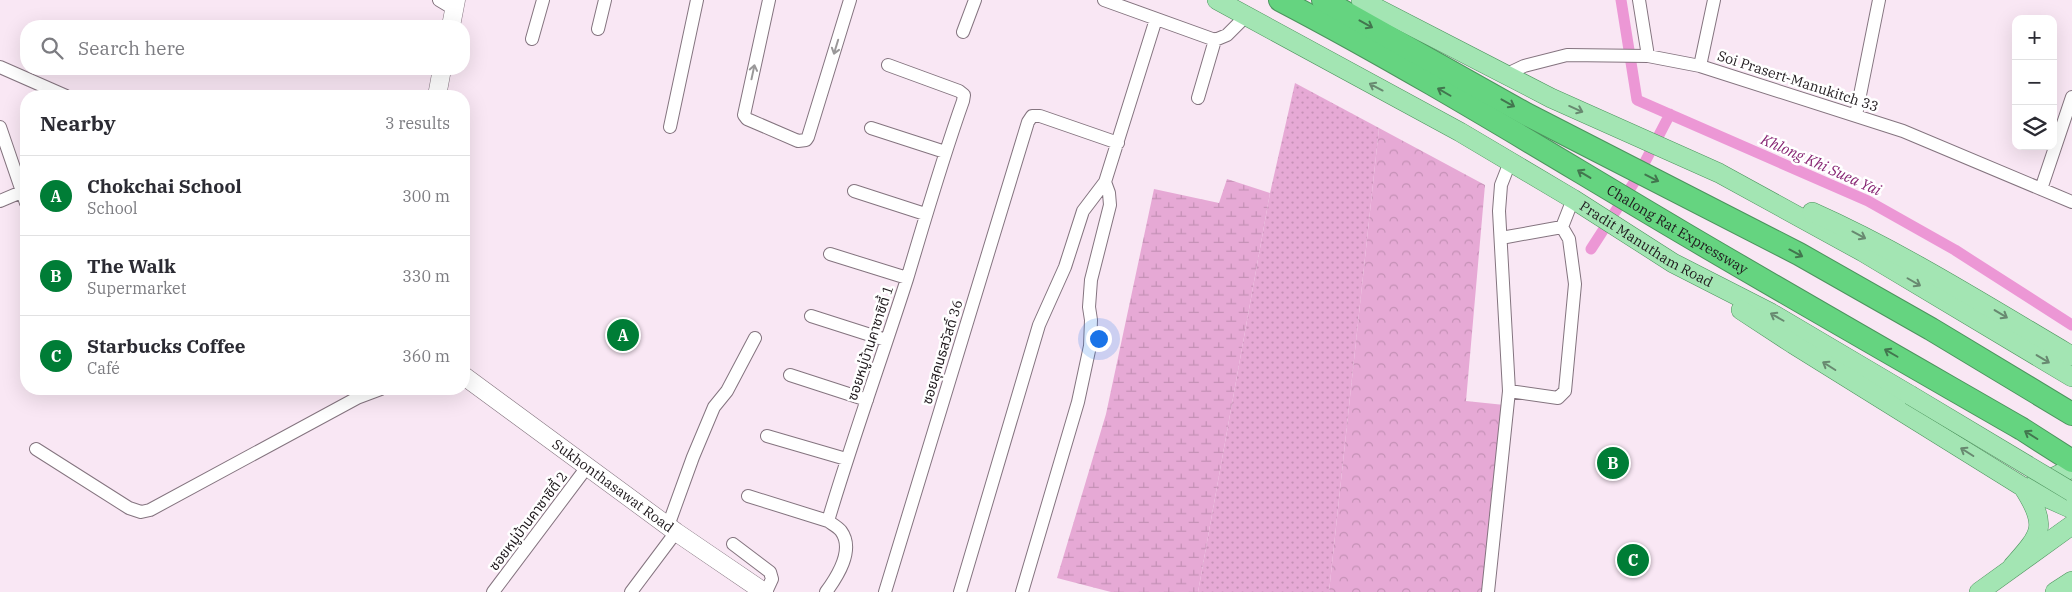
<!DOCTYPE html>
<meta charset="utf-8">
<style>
body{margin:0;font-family:"IBM Plex Serif","Noto Sans Thai",serif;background:#f2f2f3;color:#2b2b33}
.controls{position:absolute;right:15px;top:15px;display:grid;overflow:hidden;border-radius:10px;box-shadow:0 5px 20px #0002}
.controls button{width:45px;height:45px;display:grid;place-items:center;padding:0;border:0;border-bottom:1px solid #e1e1e2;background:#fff;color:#2b2b33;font:25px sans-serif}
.you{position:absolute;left:1098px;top:338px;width:18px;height:18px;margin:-12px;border:4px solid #fff;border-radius:50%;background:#1a73e8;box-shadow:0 0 0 8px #1a73e833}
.badge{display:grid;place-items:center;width:32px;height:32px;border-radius:50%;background:#007d36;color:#fff;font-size:16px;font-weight:700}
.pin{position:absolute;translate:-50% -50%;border:2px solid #fff;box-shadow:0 1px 5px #0006}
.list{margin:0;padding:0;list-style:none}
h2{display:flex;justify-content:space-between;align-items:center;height:65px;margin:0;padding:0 20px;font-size:21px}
h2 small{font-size:16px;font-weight:400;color:#7c7c81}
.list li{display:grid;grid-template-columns:32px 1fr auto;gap:15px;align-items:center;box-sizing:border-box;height:80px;padding:0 20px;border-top:1px solid #e1e1e2}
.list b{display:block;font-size:19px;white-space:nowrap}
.list p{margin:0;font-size:16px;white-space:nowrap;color:#7c7c81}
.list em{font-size:16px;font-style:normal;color:#7c7c81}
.icon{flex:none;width:28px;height:28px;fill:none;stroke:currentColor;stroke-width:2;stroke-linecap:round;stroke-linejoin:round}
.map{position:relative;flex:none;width:2072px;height:592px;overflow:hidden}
.search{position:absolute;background:#fff;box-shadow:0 5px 20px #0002;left:20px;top:20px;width:450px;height:55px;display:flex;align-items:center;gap:12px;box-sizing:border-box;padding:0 18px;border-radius:20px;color:#7c7c81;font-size:19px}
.panel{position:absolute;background:#fff;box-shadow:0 5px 20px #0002;left:20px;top:90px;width:450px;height:305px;border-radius:20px}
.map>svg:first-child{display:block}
.grass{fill:url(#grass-dots)}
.forest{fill:url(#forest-crowns)}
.wetland{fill:url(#wetland-marsh)}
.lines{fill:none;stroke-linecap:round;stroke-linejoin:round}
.canal{stroke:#ec97d5;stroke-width:11}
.street-casing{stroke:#84747f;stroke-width:14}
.secondary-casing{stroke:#84747f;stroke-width:19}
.primary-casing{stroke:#4c935d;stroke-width:20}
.highway-casing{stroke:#4c935d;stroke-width:24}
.street{stroke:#fff;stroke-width:12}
.secondary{stroke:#fff;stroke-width:18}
.primary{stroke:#a3e5b3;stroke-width:19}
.highway{stroke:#65d480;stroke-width:22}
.primary-bridge-casing{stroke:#4c935d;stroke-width:20;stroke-linecap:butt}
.primary-bridge{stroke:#a3e5b3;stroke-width:19}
.oneway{stroke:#42764e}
.oneway2{stroke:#9a9899}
.oneway3{stroke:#688970}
.labels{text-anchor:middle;stroke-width:5;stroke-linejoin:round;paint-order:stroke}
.street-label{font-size:14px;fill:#1f191d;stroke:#fff}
.water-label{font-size:15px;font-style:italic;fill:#872573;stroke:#fff}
</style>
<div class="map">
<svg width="2072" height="592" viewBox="0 0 2072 592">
<defs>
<pattern id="grass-dots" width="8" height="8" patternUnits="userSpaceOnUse" patternTransform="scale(1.25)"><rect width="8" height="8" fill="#e6a9d5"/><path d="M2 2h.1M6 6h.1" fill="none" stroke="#c591b6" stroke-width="1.8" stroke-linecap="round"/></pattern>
<pattern id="forest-crowns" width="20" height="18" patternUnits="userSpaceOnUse" patternTransform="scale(1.25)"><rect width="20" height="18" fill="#e6a9d5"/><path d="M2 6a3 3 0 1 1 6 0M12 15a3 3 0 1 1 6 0" fill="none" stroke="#c591b6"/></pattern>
<pattern id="wetland-marsh" width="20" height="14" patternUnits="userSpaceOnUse" patternTransform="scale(1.25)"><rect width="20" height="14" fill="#e6a9d5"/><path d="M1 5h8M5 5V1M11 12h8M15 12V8" fill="none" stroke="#c591b6"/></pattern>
</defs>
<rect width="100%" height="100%" fill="#f9e7f4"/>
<path class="grass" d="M1295 83 1379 128 1329 592H1198L1270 193Z"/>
<path class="forest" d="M1379 128 1485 185 1466 401 1514 406 1493 592H1329Z"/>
<path class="wetland" d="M1227 179 1270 193 1198 592H1111L1057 578 1106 414 1154 189 1219 203Z"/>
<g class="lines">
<path class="canal" d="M1621 0 1637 100 1868 201 1955 250 2072 325
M1591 249 1635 181 1670 114"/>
<defs>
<path id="street" d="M439 0 454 9
M769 0 744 115 747 119 798 141 806 140 808 137 850 0
M1104 0 1215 40 1227 35 1246 16
M1639 0 1648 56
M598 29 605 0
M963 32 975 0
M532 39 543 0
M1700 66 1714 0
M0 67 66 96
M1505 75 1524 66 1567 55 1648 56 1700 66 1903 131 2072 202
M1198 98 1215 40
M1856 115 1879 0
M0 127 26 203
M670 127 697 0
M871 128 945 152
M2041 189 2072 97
M854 191 925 214
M0 201 26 190
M1501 238 1562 227
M830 254 907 278
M811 316 886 340
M790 375 867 400
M1509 391 1558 398 1565 391 1575 284 1569 239 1562 227 1573 199
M767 436 846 459
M36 449 129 508 141 512 150 510 357 398 381 389
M748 496 828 521
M668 526 693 457 714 407 727 391 755 338
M733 544 770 572 772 579 766 592
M493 592 587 467
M631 592 676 532
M826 592C837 577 855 550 841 531 838 527 832 524 828 521 852 440 881 360 907 279 925 219 942 160 963 101L964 95 959 91 888 65
M885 592 1028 122 1032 116H1040L1118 143
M960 592 1039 325 1065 267 1083 211 1105 182 1156 19
M1022 592 1078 402 1090 346 1091 320 1089 307 1091 280 1110 205 1109 193 1105 182
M1488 592 1509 391 1499 211 1501 185 1510 162"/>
<g id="secondary">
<path d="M451 26 456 0"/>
<path d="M437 96 442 69"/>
<path id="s1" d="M464 376 676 532 764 592"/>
</g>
<g id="primary">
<path id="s2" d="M1217 0 1460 132 1573 199 1673 263 1771 313 1910 395"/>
<path d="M1361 0 1551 98 1719 173 1863 252 2072 377"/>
<path d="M1812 212C1902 252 1987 306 2072 356"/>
<path d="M1741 310 1793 344 2023 487C2049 527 2041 534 2012 567"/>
<path d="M2037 480 2054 477 2072 468"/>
<path d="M2023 487 2072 509"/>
<path d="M1979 592 2072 525"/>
<path d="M2055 592 2072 581"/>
</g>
<g id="highway">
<path id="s3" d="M1280 0C1418 72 1549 154 1683 233 1795 299 1909 364 2022 429L2072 461"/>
<path d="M1323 0 1526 114 1799 254 1931 329 2072 414"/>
</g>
</defs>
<use href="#street" class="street-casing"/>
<use href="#secondary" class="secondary-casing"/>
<use href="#primary" class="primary-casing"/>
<use href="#highway" class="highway-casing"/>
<use href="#street" class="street"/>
<use href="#secondary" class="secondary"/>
<use href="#primary" class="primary"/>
<use href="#highway" class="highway"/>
<defs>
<path id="primary-bridge" d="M1910 395 2072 492"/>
</defs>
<use href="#primary-bridge" class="primary-bridge-casing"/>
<use href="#primary-bridge" class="primary-bridge"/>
</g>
<defs><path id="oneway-shaft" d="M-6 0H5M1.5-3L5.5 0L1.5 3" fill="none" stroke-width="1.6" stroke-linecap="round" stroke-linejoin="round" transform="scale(1.25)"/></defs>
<g class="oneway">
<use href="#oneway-shaft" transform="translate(1366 24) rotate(29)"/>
<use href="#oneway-shaft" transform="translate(1444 92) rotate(-150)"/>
<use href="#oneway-shaft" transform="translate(1508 103) rotate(29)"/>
<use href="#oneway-shaft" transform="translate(1584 174) rotate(-149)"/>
<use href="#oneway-shaft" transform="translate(1652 178) rotate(27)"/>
<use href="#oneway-shaft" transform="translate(1796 253) rotate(28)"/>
<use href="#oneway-shaft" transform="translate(1891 353) rotate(-150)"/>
<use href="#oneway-shaft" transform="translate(2031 435) rotate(-148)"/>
</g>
<g class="oneway2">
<use href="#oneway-shaft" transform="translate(836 47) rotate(107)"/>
<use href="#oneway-shaft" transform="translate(753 72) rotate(-78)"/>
</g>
<g class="oneway3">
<use href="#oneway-shaft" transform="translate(1376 87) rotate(-152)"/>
<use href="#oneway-shaft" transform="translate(1576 109) rotate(24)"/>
<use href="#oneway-shaft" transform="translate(1859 235) rotate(28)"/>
<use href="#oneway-shaft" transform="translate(1914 282) rotate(30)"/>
<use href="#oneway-shaft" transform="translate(2001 314) rotate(31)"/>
<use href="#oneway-shaft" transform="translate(1777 317) rotate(-150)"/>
<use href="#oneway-shaft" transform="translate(2043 359) rotate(31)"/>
<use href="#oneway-shaft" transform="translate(1829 366) rotate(-148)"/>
<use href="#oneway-shaft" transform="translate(1967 452) rotate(-148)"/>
</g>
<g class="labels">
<g class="street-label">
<text transform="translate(1798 81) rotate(18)" y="5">Soi Prasert-Manukitch 33</text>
<text dy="5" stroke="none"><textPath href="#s3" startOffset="459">Chalong Rat Expressway</textPath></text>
<text dy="5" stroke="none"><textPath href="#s2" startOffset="494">Pradit Manutham Road</textPath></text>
<text transform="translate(870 343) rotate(-72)" y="5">ซอยหมู่บ้านคาซาซิตี้ 1</text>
<text transform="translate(942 352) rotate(-73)" y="5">ซอยสุคนธสวัสดิ์ 36</text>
<text dy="5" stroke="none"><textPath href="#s1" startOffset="185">Sukhonthasawat Road</textPath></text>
<text transform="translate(528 521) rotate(-53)" y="5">ซอยหมู่บ้านคาซาซิตี้ 2</text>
</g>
<g class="water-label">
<text transform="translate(1821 165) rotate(24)" y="5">Khlong Khi Suea Yai</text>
</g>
</g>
</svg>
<div class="controls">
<button>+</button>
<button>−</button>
<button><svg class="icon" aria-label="layers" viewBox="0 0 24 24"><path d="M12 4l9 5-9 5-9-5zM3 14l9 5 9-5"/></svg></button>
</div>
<div class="you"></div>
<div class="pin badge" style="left:623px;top:335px">A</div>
<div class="pin badge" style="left:1613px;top:463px">B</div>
<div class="pin badge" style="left:1633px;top:560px">C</div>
<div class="search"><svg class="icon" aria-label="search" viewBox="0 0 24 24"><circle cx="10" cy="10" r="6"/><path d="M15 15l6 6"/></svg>Search here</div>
<section class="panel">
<h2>Nearby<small>3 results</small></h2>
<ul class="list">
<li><span class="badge">A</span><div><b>Chokchai School</b><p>School</p></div><em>300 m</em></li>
<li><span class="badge">B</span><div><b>The Walk</b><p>Supermarket</p></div><em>330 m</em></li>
<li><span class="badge">C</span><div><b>Starbucks Coffee</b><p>Café</p></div><em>360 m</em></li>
</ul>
</section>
</div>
